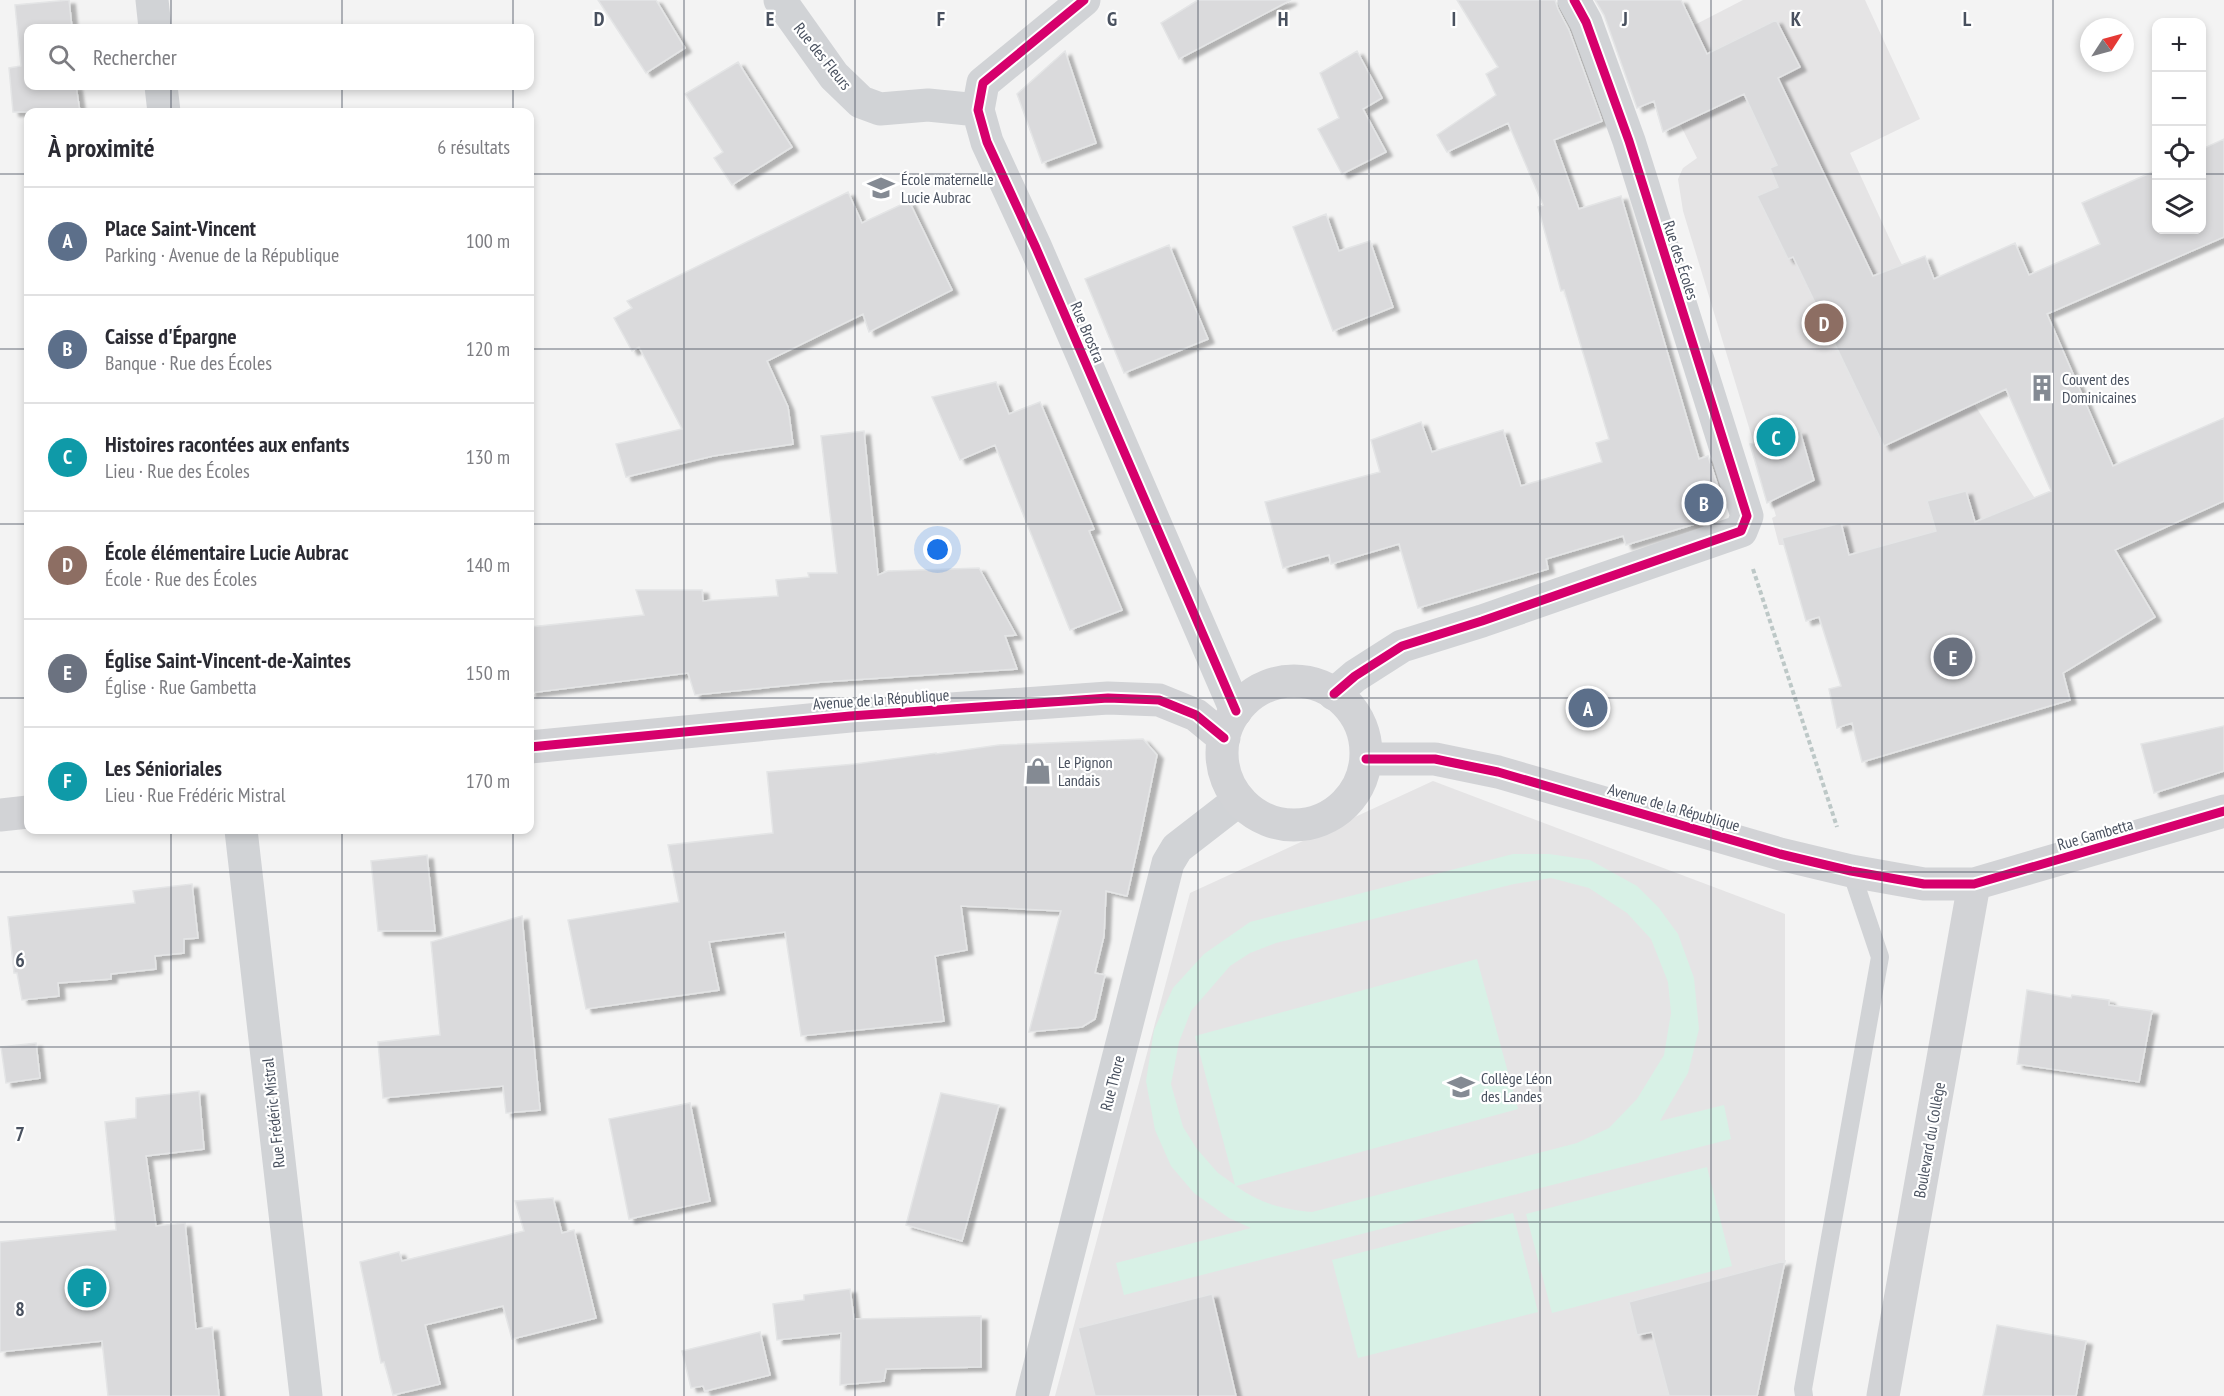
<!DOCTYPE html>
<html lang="fr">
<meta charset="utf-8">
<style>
body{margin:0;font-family:"PT Sans Narrow",sans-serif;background:#f2f2f3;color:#2b2b33}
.controls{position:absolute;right:18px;top:18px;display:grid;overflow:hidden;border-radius:12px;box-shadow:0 3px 9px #0003}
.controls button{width:54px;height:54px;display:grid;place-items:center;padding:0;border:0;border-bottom:2px solid #e1e1e2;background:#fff;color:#2b2b33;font:30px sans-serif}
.compass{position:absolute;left:2080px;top:18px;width:54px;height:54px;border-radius:50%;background:#fff;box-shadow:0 3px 9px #0003;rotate:54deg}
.you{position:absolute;left:938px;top:550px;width:21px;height:21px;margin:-15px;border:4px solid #fff;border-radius:50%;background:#1a73e8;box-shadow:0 0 0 9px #1a73e833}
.badge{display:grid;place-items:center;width:39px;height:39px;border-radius:50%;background:#db2777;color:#fff;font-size:20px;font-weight:700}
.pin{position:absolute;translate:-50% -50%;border:3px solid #fff;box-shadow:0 2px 6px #0006}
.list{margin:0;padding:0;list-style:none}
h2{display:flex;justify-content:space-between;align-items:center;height:78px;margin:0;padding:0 24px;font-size:26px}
h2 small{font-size:20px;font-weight:400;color:#7c7c81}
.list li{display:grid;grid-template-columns:39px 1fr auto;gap:18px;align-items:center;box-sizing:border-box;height:108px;padding:0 24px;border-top:2px solid #e1e1e2}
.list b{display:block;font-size:22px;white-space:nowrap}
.list p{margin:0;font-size:20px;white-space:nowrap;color:#7c7c81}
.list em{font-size:20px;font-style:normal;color:#7c7c81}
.icon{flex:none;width:33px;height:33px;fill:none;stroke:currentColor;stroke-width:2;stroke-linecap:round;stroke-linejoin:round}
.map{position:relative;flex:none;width:2224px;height:1396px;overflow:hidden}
.search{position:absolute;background:#fff;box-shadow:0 3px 9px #0003;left:24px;top:24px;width:510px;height:66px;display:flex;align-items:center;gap:15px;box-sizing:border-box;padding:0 21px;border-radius:12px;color:#7c7c81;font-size:22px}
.panel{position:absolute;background:#fff;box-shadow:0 3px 9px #0003;left:24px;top:108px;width:510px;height:726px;border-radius:12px}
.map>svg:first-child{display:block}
.education{fill:#e5e4e5}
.green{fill:#d8f1e6;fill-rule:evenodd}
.building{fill:#dadadc;stroke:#e4e5e6;stroke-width:1.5;filter:url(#shadow)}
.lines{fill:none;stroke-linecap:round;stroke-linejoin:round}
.path{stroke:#bdc8c7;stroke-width:4;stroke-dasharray:4.5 3;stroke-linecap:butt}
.lane{stroke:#d1d3d6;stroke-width:18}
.street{stroke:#d1d3d6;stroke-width:33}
.secondary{stroke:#d2d3d6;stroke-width:33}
.cycleway-casing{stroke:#fff;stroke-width:13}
.cycleway{stroke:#d6006c;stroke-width:9}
.grid{fill:none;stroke:#49515f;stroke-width:1.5;stroke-opacity:0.55}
.labels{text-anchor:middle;stroke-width:4.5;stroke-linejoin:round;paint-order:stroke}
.street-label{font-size:16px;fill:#49515f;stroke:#fff}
.poi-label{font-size:16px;fill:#49515f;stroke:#fff;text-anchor:start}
.grid-label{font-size:20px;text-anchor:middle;font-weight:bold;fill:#49515f;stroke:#fff;stroke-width:4.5;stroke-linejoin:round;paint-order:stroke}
</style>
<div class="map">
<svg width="2224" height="1396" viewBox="0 0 2224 1396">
<defs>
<filter id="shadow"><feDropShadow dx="6" dy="4" stdDeviation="1.5" flood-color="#0004"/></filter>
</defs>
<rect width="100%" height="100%" fill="#f3f3f3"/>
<path class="education" d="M1743 0H1865L1920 119 1850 153 1898 257 1974 404 2047 517 1853 607 1806 621 1784 545H1779L1772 518 1776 516 1683 211 1678 179 1683 168 1697 158 1680 124 1663 132 1644 70 1679 33Z
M1433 781 1785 914V1261L1755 1396H1055L1190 893Z"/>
<path class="green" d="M1513 854H1549L1590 860 1637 886 1659 908 1678 934 1694 978 1699 1029 1688 1073 1660 1121 1724 1105 1731 1139 1124 1295 1116 1263 1251 1228 1229 1218 1194 1193 1171 1166 1155 1130 1146 1081 1154 1030 1173 988 1204 954 1250 922ZM1551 878 1589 888 1627 913 1651 939 1668 982 1671 1013 1664 1055 1637 1099 1609 1128 1577 1143 1312 1212C1282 1209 1261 1204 1236 1186L1518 1109 1477 959 1195 1036 1235 1185 1218 1173 1197 1149 1183 1127 1171 1084 1179 1042 1191 1011 1230 966 1250 953 1276 943 1514 884Z
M1707 1167 1732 1266 1552 1313 1526 1214Z
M1513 1213 1538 1312 1358 1358 1332 1260Z"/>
<path class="building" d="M69 0 72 28H28V86H76L80 112H13L9 68 21 66 15 5Z
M598 0H656L685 48 646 73Z
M1198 0H1291L1179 59 1161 23Z
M1457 0H1555L1558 9 1569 30 1602 121 1554 140 1579 209 1621 196 1699 459 1708 456 1719 490 1701 522 1626 545 1623 536 1546 559 1548 569 1418 608 1399 544 1331 564 1329 555 1283 568 1265 502 1380 472 1371 440 1421 422 1432 452 1503 430 1521 486 1602 462 1596 443 1609 439 1564 290 1561 291 1538 207 1543 205 1508 123 1447 152 1437 135 1496 95 1486 74 1498 67Z
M1595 0H1681L1707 54 1776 20 1800 67 1778 78 1873 276 1925 256 1934 279 2015 243 2029 275 2100 244 2082 203 2157 170V230H2202V149L2224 139V237L2047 314 2113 466 2224 418V501L2115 550 2155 617 2063 673 2070 700 1862 762 1852 723 1837 728 1829 689 1841 686 1819 617 1806 621 1782 538 1841 523 1849 555 1936 531 1927 501 1966 491 1975 522 2051 491 2006 389 1884 446 1793 257 1788 259 1757 196 1778 187 1770 168 1777 165 1744 94 1663 132 1654 101 1637 108 1604 15Z
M1065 51 1096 143 1042 163 1017 94Z
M1357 51 1382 98 1363 109 1386 152 1342 174 1318 129 1339 118 1320 73Z
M738 62 792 147 732 185 714 158 723 152 685 94Z
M848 192 862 223 909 201 952 290 869 332 863 314 767 361 788 407 793 444 713 456 626 477 616 444 682 429 639 347 632 351 614 318 632 308 627 301Z
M1326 214 1339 251 1370 241 1393 307 1333 331 1293 227Z
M1169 245 1208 339 1124 373 1085 279Z
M996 382 1009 414 1040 402 1094 529 1089 531 1122 610 1070 630 995 445 960 460 932 397Z
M864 431 878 575 888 571 979 568 1016 635 1005 636 1017 669 822 682 695 695 688 673 530 693V627L644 615 636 590H702L703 601 778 596 776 580 809 577 808 573H837L821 436Z
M1800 431 1814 480 1767 503 1750 444Z
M2224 726V771L2154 793 2141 744Z
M1143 739 1157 755 1141 833 1127 896 1106 891 1104 936 1095 973 1105 975 1095 1019 1082 1027 1029 1032 1061 911 961 906 967 950 935 956 944 1021 801 1036 785 932 709 942 719 990 586 1009 568 920 679 902 668 845 773 833 767 772 855 764 936 753V754L999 745Z
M427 855 435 931H378L371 861Z
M192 884 198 938 184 939V953L155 956 156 969 111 974V979L58 983 59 996 22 1000 17 973H14L8 917 135 903 133 891Z
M522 916 540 1110 506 1113 503 1086 383 1098 378 1042 440 1035 431 942Z
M2027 990 2071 998 2072 995 2109 1000V1005L2152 1011 2139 1082 2017 1064Z
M36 1043 40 1078 6 1083 1 1047Z
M199 1091 204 1149 146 1156 156 1226 185 1223 196 1329 212 1327 219 1396H108L102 1341 0 1352V1242L116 1230 105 1122 136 1118V1098Z
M941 1093 999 1105 962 1241 906 1225Z
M690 1103 710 1201 629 1219 609 1119Z
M553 1198 562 1233 574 1230 596 1318 512 1339 503 1306 425 1325 440 1384 393 1395 384 1362 381 1363 360 1262 399 1252 402 1261 524 1231 515 1201Z
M1785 1261 1757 1396H1669L1652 1332 1637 1335 1629 1302Z
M850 1289 854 1319 981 1316V1367L886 1369 884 1381 840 1385 841 1333 777 1340 773 1304 804 1300V1295Z
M1212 1294 1236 1396H1095L1078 1328Z
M1997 1325 2086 1341 2076 1396H1983Z
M760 1332 770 1375 705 1391 703 1386 691 1388 682 1351Z"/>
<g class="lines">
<path class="path" d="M1753 569 1837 827"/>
<path class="lane" d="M1804 1396 1803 1389 1880 957 1851 871"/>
<path class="street" d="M152 0 155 28
M780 0 834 76 861 102 880 109 928 105 978 110
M1084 0 983 83 978 110 987 142 1036 248 1236 711
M161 86 164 112
M1334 694 1355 676 1402 646 1482 621 1741 531 1747 516 1629 141 1586 22 1574 0
M241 830 306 1396
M1032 1396 1168 863 1177 848 1239 800"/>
<path class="secondary" d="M1222 753a72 72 0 1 1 144 0a72 72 0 1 1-144 0Z
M530 747 850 716 1108 698 1159 700 1196 715 1224 738
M1366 759H1435L1498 772 1780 854 1851 871 1924 884H1974L2224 811
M0 815 28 812
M1883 1396 1974 884"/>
<defs>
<path id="cycleway" d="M1084 0 983 83 978 110 987 142 1036 248 1236 711
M1334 694 1355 676 1402 646 1482 621 1741 531 1747 516 1629 141 1586 22 1574 0
M530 747 850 716 1108 698 1159 700 1196 715 1224 738
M1366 759H1435L1498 772 1780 854 1851 871 1924 884H1974L2224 811"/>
</defs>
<use href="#cycleway" class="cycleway-casing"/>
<use href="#cycleway" class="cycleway"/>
</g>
<path class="grid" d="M171 0V28M342 0V28M513 0V28M684 0V1396M855 0V1396M1026 0V1396M1198 0V1396M1369 0V1396M1540 0V1396M1711 0V1396M1882 0V1396M2053 0V1396M171 86V112M342 86V112M513 86V112M0 174H28M530 174H2156M2202 174H2224M0 349H28M530 349H2224M0 524H28M530 524H2224M0 698H28M530 698H2224M171 830V1396M342 830V1396M513 830V1396M0 872H2224M0 1047H2224M0 1222H2224"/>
<defs>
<symbol id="school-bare" viewBox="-9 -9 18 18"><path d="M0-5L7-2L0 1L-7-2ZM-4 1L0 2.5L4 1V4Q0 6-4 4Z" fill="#848a93" stroke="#fff" stroke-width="2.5" paint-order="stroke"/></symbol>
<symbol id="building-bare" viewBox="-9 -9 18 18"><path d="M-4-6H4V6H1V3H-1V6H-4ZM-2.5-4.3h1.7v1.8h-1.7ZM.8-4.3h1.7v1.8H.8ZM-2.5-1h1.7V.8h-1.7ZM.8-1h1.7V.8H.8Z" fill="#848a93" stroke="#fff" stroke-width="2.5" paint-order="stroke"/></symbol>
<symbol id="shop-bare" viewBox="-9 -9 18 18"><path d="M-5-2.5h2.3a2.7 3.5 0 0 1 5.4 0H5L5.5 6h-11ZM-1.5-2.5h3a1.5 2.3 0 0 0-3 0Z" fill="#848a93" stroke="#fff" stroke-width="2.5" paint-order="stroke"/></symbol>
</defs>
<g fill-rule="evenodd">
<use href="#school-bare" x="862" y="169" width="38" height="38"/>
<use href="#building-bare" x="2023" y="369" width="38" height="38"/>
<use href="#shop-bare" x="1019" y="752" width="38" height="38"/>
<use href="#school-bare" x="1442" y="1068" width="38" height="38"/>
</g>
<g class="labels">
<g class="street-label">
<text transform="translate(823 56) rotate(51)" y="6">Rue des Fleurs</text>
<text transform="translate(1681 260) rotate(72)" y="6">Rue des Écoles</text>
<text transform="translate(1088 332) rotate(67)" y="6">Rue Brostra</text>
<text transform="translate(881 699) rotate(-4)" y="6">Avenue de la République</text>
<text transform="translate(1674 807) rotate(16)" y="6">Avenue de la République</text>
<text transform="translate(2095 834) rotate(-16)" y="6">Rue Gambetta</text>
<text transform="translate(1112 1083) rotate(-76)" y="6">Rue Thore</text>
<text transform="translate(273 1113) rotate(-96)" y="6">Rue Frédéric Mistral</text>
<text transform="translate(1929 1140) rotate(-80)" y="6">Boulevard du Collège</text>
</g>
<g class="poi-label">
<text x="901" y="185">École maternelle<tspan x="901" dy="18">Lucie Aubrac</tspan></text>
<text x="2062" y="385">Couvent des<tspan x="2062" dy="18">Dominicaines</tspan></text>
<text x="1058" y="768">Le Pignon<tspan x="1058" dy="18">Landais</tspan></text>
<text x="1481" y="1084">Collège Léon<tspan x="1481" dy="18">des Landes</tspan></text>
</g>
</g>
<g class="grid-label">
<text x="599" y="26">D</text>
<text x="770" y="26">E</text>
<text x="941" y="26">F</text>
<text x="1112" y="26">G</text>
<text x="1283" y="26">H</text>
<text x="1454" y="26">I</text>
<text x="1625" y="26">J</text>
<text x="1796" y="26">K</text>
<text x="1967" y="26">L</text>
<text x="20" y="967">6</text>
<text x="20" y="1141">7</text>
<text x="20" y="1316">8</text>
</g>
</svg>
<div class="controls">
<button>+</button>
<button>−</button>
<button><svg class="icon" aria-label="locate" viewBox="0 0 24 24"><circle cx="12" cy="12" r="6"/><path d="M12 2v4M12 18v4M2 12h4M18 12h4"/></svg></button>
<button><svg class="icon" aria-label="layers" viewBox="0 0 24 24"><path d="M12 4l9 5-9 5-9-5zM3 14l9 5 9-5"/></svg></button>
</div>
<svg class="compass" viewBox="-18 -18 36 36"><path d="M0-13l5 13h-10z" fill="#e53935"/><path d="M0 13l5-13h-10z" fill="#7c7c81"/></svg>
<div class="you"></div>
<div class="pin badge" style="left:1588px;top:708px;background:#5c6f8a">A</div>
<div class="pin badge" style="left:1704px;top:503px;background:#5c6f8a">B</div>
<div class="pin badge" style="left:1776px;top:437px;background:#0f9aa8">C</div>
<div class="pin badge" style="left:1824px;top:323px;background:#8d6e63">D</div>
<div class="pin badge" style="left:1953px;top:657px;background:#6b7280">E</div>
<div class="pin badge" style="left:87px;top:1288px;background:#0f9aa8">F</div>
<div class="search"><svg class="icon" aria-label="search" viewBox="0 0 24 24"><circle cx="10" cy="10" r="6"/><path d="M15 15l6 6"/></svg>Rechercher</div>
<section class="panel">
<h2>À proximité<small>6 résultats</small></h2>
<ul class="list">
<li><span class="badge" style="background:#5c6f8a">A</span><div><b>Place Saint-Vincent</b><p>Parking · Avenue de la République</p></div><em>100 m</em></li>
<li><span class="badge" style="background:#5c6f8a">B</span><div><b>Caisse d'Épargne</b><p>Banque · Rue des Écoles</p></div><em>120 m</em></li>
<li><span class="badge" style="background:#0f9aa8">C</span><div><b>Histoires racontées aux enfants</b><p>Lieu · Rue des Écoles</p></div><em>130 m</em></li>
<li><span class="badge" style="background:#8d6e63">D</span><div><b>École élémentaire Lucie Aubrac</b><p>École · Rue des Écoles</p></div><em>140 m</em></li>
<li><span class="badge" style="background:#6b7280">E</span><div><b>Église Saint-Vincent-de-Xaintes</b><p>Église · Rue Gambetta</p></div><em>150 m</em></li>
<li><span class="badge" style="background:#0f9aa8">F</span><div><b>Les Sénioriales</b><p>Lieu · Rue Frédéric Mistral</p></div><em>170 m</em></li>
</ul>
</section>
</div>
